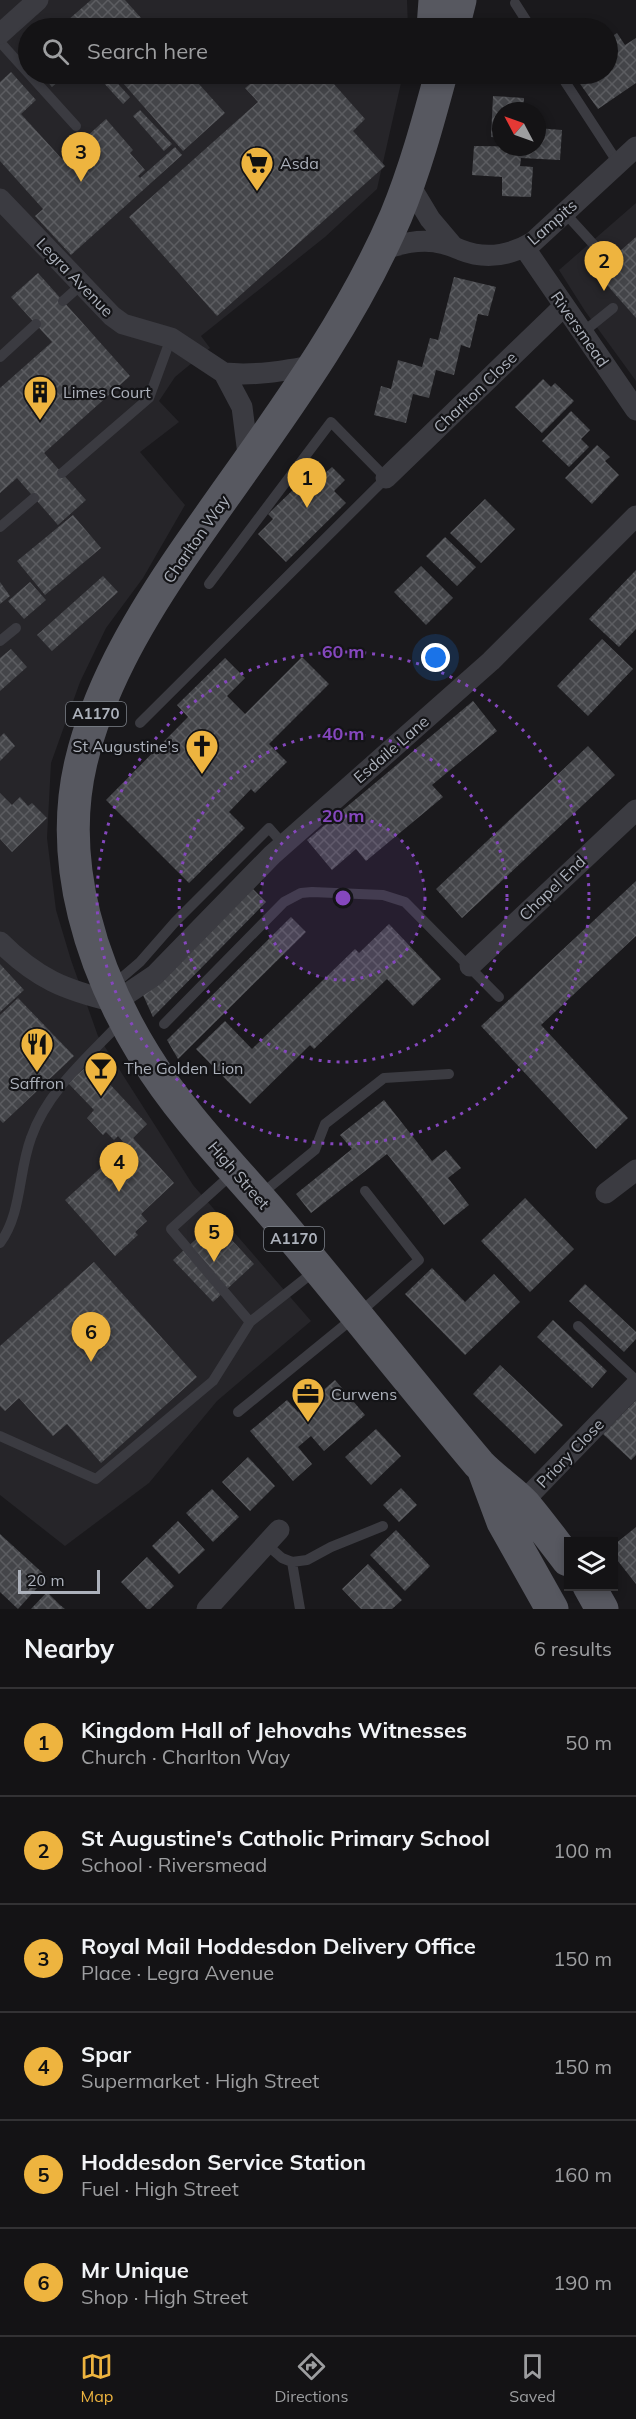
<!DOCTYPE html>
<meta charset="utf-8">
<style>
body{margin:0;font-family:Mulish,sans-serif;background:#1d1c1e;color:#f1f3f6}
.controls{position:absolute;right:18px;bottom:18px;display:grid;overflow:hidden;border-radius:0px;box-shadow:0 3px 9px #0003}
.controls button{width:54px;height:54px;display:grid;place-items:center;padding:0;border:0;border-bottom:2px solid #333234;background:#141315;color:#f1f3f6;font:30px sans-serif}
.compass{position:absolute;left:492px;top:102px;width:54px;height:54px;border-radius:50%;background:#141315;box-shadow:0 3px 9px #0003;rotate:311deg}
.scale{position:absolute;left:18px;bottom:15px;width:82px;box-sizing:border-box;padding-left:6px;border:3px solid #acb1bb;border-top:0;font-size:16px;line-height:21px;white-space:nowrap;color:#acb1bb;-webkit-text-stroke:4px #141417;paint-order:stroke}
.you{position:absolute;left:436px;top:658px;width:21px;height:21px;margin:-15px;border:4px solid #fff;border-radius:50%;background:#1a73e8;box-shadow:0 0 0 9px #1a73e833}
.badge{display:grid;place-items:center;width:39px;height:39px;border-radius:50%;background:#eeb43f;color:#111;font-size:20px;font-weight:700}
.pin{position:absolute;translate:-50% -50px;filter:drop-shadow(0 2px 3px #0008)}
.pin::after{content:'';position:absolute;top:32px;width:21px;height:18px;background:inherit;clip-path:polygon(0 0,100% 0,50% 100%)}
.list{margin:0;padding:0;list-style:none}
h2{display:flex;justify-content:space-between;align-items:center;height:78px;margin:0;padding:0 24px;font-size:26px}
h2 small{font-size:20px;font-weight:400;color:#9d9ea0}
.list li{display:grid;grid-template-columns:39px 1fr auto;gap:18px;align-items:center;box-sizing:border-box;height:108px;padding:0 24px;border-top:2px solid #333234}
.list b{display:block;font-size:22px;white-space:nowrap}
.list p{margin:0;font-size:20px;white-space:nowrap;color:#9d9ea0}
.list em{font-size:20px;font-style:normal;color:#9d9ea0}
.icon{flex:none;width:33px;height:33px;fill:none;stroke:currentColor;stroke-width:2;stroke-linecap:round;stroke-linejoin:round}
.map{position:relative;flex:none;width:636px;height:1609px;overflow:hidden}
.search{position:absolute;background:#141315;box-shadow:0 3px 9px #0003;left:18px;right:18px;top:18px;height:66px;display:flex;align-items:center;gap:15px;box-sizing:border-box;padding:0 21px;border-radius:33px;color:#9d9ea0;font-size:22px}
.sheet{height:726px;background:#141315}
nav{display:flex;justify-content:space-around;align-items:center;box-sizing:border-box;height:84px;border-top:2px solid #333234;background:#141315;font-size:16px;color:#9d9ea0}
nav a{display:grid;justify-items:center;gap:3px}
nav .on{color:#eeb43f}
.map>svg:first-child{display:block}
.built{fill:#262529}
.building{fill:url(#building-cross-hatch)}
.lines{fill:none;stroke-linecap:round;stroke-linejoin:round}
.lane{stroke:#3b3b41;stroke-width:10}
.street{stroke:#3b3b41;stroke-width:21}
.primary{stroke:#575860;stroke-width:33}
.ring{fill:none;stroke:#8547be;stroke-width:3;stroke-dasharray:3 6}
.labels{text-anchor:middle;stroke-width:4.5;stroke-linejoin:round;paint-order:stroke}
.shield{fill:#141417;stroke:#7e828a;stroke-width:1.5}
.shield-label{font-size:15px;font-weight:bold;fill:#acb1bb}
.poi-label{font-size:16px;fill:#acb1bb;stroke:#141417;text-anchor:start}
.street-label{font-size:16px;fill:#acb1bb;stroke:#141417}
.centre{fill:#8547be;stroke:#141417;stroke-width:3}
.ring-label{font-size:18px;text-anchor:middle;font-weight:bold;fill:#8547be;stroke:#141417;stroke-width:4.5;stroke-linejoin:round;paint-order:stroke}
</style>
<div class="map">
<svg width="636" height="1609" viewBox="0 0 636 1609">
<defs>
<pattern id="building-cross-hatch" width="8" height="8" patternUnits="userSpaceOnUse" patternTransform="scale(1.5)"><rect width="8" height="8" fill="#444549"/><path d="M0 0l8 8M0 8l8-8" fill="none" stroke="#5c5d61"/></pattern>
</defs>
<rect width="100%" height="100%" fill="#1a191c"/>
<path class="built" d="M0 0H407L408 28H28V74H403L377 189 325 237 201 336 210 348 175 377 159 401 179 422 140 452 185 505 143 578 106 628 80 682 51 763 47 838 56 910 71 960 98 1036 193 1185 311 1321 217 1401 149 1483 65 1546 0 1495Z
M636 203V381L585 311 559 270Z"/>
<path class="building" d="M91 0H125L150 28H75L68 20Z
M617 33 625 45 636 38V83L598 109 573 74H608V39Z
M11 72 36 100 21 114 62 159 106 119 133 150 130 153 145 170 138 176 140 178 175 147 182 155 71 255 35 216 43 209 0 161V82Z
M41 74H67L52 87Z
M109 74 130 97 123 104 102 81Z
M115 74H190L225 113 183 151Z
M262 74H325L365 119 353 131 385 166 217 316 129 217 258 102 245 88Z
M493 96 524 98 523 111H501V138L491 137Z
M140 110 172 144 164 151 133 116Z
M537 128 562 130 560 160 521 158 520 166 533 167 531 197 502 196V177L472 175 474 146 537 147Z
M636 237V318L599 276 616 262 612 258Z
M38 273 130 376 44 453 86 500 58 525 17 478 0 493V388L52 342 11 297Z
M454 277 496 287 488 316 478 314 470 348 461 345 454 375 436 370 429 398 413 394 406 423 374 415 381 386 391 389 398 360 422 367 430 338 438 340Z
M543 379 551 387 555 383 574 401 542 433 515 407Z
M571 411 590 430 581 439 589 447 569 467 542 441Z
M597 445 610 457 605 461 619 475 592 504 565 478Z
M313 462 324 474 332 467 345 480 334 491 346 503 286 562 258 534 273 519 268 514 297 486 292 482Z
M485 499 515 529 481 563 450 533Z
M73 515 101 548 45 595 17 561Z
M445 537 476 567 457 586 426 556Z
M421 566 453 598 426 625 394 592Z
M636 570V629L619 647 589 619Z
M103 576 118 592 52 651 37 635Z
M0 582 10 596 0 604Z
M30 582 46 600 24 619 8 601Z
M602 639 633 669 588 716 557 686Z
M11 649 27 667 0 691V658Z
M302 657 329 684 269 744 287 762 255 793 251 789 229 812 245 828 189 883 106 800 188 717 177 705 225 658 245 678 227 696 245 714Z
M473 701 497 731 432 785 443 797 366 861 356 849 332 870 307 840Z
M4 733 15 746 0 761V737Z
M588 746 615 775 462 918 436 889Z
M0 793 12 805 20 797 28 806 32 803 47 818 12 852 0 839Z
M636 881V936L541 1025 628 1118 596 1149 481 1026Z
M250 886 266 902 153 1017 143 995Z
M291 917 306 932 178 1059 167 1040Z
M389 924 441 979 413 1006 387 979 314 1049 310 1045 250 1104 196 1049 225 1021 252 1049 355 949 359 953Z
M0 964 24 990 0 1012Z
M18 998 74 1056 3 1123 0 1120V1015Z
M90 1063 147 1124 133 1138 174 1183 141 1214 147 1221 135 1232 138 1235 115 1256 65 1200 126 1145 118 1136 114 1140 106 1132 103 1135 87 1118 94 1110 68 1083Z
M384 1100 432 1161 446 1150 461 1168 448 1178 469 1205 444 1225 387 1154 311 1213 296 1194 352 1149 340 1135Z
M525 1198 574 1249 530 1292 481 1241Z
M215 1222 254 1264 213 1302 173 1260Z
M94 1262 197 1377 101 1463 67 1424 53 1436 19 1398 5 1411 0 1406V1346Z
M432 1268 465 1302 494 1274 520 1302 465 1355 405 1294Z
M585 1284 636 1332V1339L624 1352 569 1301Z
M553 1320 607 1371 592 1388 537 1337Z
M500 1365 563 1425 535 1454 473 1394Z
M335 1380 365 1415 324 1451 311 1436 298 1447 312 1464 293 1481 250 1431 287 1400 298 1412Z
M636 1400V1455L631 1460 603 1434Z
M376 1429 401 1456 371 1485 345 1457Z
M248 1457 275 1486 250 1511 222 1482Z
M401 1488 417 1505 399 1522 383 1505Z
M212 1489 239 1517 213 1542 186 1513Z
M178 1521 205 1550 179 1574 152 1546Z
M636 1527V1584L614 1556V1545Z
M396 1530 430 1566 405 1591 370 1555Z
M0 1534 47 1577 18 1609 0 1592Z
M147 1557 174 1586 150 1609H147L121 1582Z
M368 1564 402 1600 392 1609H361L342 1589Z
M47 1592 60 1605 65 1609H31Z"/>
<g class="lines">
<path class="lane" d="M515 3 531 28
M0 42 76 126
M560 74 618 163
M564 212 606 258
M63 301 81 285
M582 333 613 308
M0 357 36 324
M62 473 149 398 171 338
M0 527 34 498
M0 641 16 628
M140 723 386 478 331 422 209 584
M112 986 140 962 175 922 269 828 283 844
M164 1024 284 902 301 893 312 892 383 895 405 902 499 997
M232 1174 171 1229 250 1322 316 1270
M260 1195 315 1150 325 1124 384 1078 449 1074
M0 1243C22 1213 18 1173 31 1138 47 1091 89 1056 122 1021
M578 1326 636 1380
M238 1412 357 1315 419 1260 365 1191
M0 1436 96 1479 213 1381 250 1322
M266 1544 282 1558 292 1562 307 1560 331 1547 383 1526
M292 1562 300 1609"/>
<path class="street" d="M0 34 38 0
M409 184 430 219 452 245
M0 199 112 316 123 324 171 338 224 373 242 407 249 462
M524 247 636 410
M380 250C398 245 416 239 435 242 445 243 452 246 461 250 486 260 511 255 533 242L636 147
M224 373C256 376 284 371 316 365
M386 478 563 307
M0 942C37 979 65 990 115 1002L155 975 272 855 491 661 636 516
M470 966 636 810
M606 1193 636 1170
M514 1511 636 1385
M207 1609 279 1530"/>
<path class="primary" d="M433 28 435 0
M453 28 460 0
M441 74C428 122 415 170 396 216 341 344 253 451 176 565 135 626 98 691 81 762 57 863 92 970 145 1056 180 1113 228 1162 272 1213 342 1296 409 1381 479 1464 493 1479 511 1490 525 1505 540 1523 554 1542 568 1560
M484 1471 503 1522 552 1609
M589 1586 602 1609"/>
</g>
<circle cx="343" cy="898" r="82" fill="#8547be" fill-opacity=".12"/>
<g class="ring">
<circle cx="343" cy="898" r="82"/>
<circle cx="343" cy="898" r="164"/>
<circle cx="343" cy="898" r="246"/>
</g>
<defs>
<symbol id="supermarket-pin" viewBox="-11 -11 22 30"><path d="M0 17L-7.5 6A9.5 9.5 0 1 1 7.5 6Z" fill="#eeb43f" stroke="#141417"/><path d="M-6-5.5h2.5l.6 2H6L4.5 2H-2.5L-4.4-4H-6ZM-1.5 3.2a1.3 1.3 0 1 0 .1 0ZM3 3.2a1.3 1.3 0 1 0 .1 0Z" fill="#111"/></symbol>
<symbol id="building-pin" viewBox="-11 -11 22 30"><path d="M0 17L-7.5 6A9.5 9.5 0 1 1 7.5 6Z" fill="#eeb43f" stroke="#141417"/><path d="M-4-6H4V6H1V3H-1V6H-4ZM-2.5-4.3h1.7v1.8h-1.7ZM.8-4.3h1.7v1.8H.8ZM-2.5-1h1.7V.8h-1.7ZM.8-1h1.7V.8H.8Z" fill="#111"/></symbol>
<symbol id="church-pin" viewBox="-11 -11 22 30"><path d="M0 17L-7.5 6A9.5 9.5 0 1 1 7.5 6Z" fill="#eeb43f" stroke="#141417"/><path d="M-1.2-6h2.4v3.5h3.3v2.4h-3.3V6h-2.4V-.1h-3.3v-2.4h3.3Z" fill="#111"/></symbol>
<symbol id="restaurant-pin" viewBox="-11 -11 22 30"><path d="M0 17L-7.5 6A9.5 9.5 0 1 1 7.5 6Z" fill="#eeb43f" stroke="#141417"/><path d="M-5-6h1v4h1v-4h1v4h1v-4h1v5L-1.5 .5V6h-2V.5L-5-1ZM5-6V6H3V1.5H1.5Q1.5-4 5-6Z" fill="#111"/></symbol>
<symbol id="bar-pin" viewBox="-11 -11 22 30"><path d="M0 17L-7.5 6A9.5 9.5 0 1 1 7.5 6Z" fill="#eeb43f" stroke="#141417"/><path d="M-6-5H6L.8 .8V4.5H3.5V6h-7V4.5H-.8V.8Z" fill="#111"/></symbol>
<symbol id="office-pin" viewBox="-11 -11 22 30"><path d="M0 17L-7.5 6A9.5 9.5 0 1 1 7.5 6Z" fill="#eeb43f" stroke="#141417"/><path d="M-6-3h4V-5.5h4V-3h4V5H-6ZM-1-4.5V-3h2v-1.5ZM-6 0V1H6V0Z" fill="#111"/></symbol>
</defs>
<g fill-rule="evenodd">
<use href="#supermarket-pin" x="238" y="144" width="38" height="52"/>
<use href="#building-pin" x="21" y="373" width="38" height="52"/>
<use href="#church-pin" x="183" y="727" width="38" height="52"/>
<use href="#restaurant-pin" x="18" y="1025" width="38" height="52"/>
<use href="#bar-pin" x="82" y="1049" width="38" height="52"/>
<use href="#office-pin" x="289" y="1375" width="38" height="52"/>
</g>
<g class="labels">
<g class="shield">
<rect x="66" y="702" width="60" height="24" rx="4.5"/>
<rect x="264" y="1227" width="60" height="24" rx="4.5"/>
</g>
<g class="shield-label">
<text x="96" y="719">A1170</text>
<text x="294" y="1244">A1170</text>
</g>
<g class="poi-label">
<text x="280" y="169">Asda</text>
<text x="63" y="398">Limes Court</text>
<text x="179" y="752" text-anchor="end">St Augustine's</text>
<text x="124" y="1074">The Golden Lion</text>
<text x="37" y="1089" text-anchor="middle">Saffron</text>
<text x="331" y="1400">Curwens</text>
</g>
<g class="street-label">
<text transform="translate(552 222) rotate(-41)" y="6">Lampits</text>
<text transform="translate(75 277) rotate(46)" y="6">Legra Avenue</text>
<text transform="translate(580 329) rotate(55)" y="6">Riversmead</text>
<text transform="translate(475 392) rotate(-44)" y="6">Charlton Close</text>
<text transform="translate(196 539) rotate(-55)" y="6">Charlton Way</text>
<text transform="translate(391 749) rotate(-41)" y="6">Esdaile Lane</text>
<text transform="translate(552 888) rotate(-44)" y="6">Chapel End</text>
<text transform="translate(239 1175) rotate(49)" y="6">High Street</text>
<text transform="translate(570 1453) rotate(-46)" y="6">Priory Close</text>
</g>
</g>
<circle cx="343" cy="898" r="9" class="centre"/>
<g class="ring-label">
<text x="343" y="658">60 m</text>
<text x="343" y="740">40 m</text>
<text x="343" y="822">20 m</text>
</g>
</svg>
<div class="controls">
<button><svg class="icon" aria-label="layers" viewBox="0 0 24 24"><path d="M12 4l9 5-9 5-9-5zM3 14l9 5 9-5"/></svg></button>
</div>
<svg class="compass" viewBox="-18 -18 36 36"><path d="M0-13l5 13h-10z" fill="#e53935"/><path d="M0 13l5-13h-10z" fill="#9d9ea0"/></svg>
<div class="scale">20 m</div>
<div class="you"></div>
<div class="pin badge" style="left:307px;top:508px">1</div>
<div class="pin badge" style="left:604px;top:291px">2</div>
<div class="pin badge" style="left:81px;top:182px">3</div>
<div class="pin badge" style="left:119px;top:1192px">4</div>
<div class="pin badge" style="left:214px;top:1262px">5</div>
<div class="pin badge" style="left:91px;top:1362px">6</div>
<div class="search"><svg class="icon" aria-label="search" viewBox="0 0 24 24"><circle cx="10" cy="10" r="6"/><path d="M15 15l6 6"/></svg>Search here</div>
</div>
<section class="sheet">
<h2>Nearby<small>6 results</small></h2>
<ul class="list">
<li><span class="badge">1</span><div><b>Kingdom Hall of Jehovahs Witnesses</b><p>Church · Charlton Way</p></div><em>50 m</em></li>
<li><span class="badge">2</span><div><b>St Augustine's Catholic Primary School</b><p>School · Riversmead</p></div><em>100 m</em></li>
<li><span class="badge">3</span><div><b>Royal Mail Hoddesdon Delivery Office</b><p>Place · Legra Avenue</p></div><em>150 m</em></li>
<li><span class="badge">4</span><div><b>Spar</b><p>Supermarket · High Street</p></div><em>150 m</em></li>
<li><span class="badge">5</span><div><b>Hoddesdon Service Station</b><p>Fuel · High Street</p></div><em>160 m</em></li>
<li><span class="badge">6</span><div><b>Mr Unique</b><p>Shop · High Street</p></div><em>190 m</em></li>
</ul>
</section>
<nav>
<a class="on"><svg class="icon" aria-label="map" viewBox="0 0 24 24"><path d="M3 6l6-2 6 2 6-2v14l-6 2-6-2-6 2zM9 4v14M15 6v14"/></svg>Map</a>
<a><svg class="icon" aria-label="directions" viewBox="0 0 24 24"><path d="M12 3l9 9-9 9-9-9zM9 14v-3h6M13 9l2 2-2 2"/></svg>Directions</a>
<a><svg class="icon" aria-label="saved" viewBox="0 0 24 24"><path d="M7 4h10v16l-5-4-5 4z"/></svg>Saved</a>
</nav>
